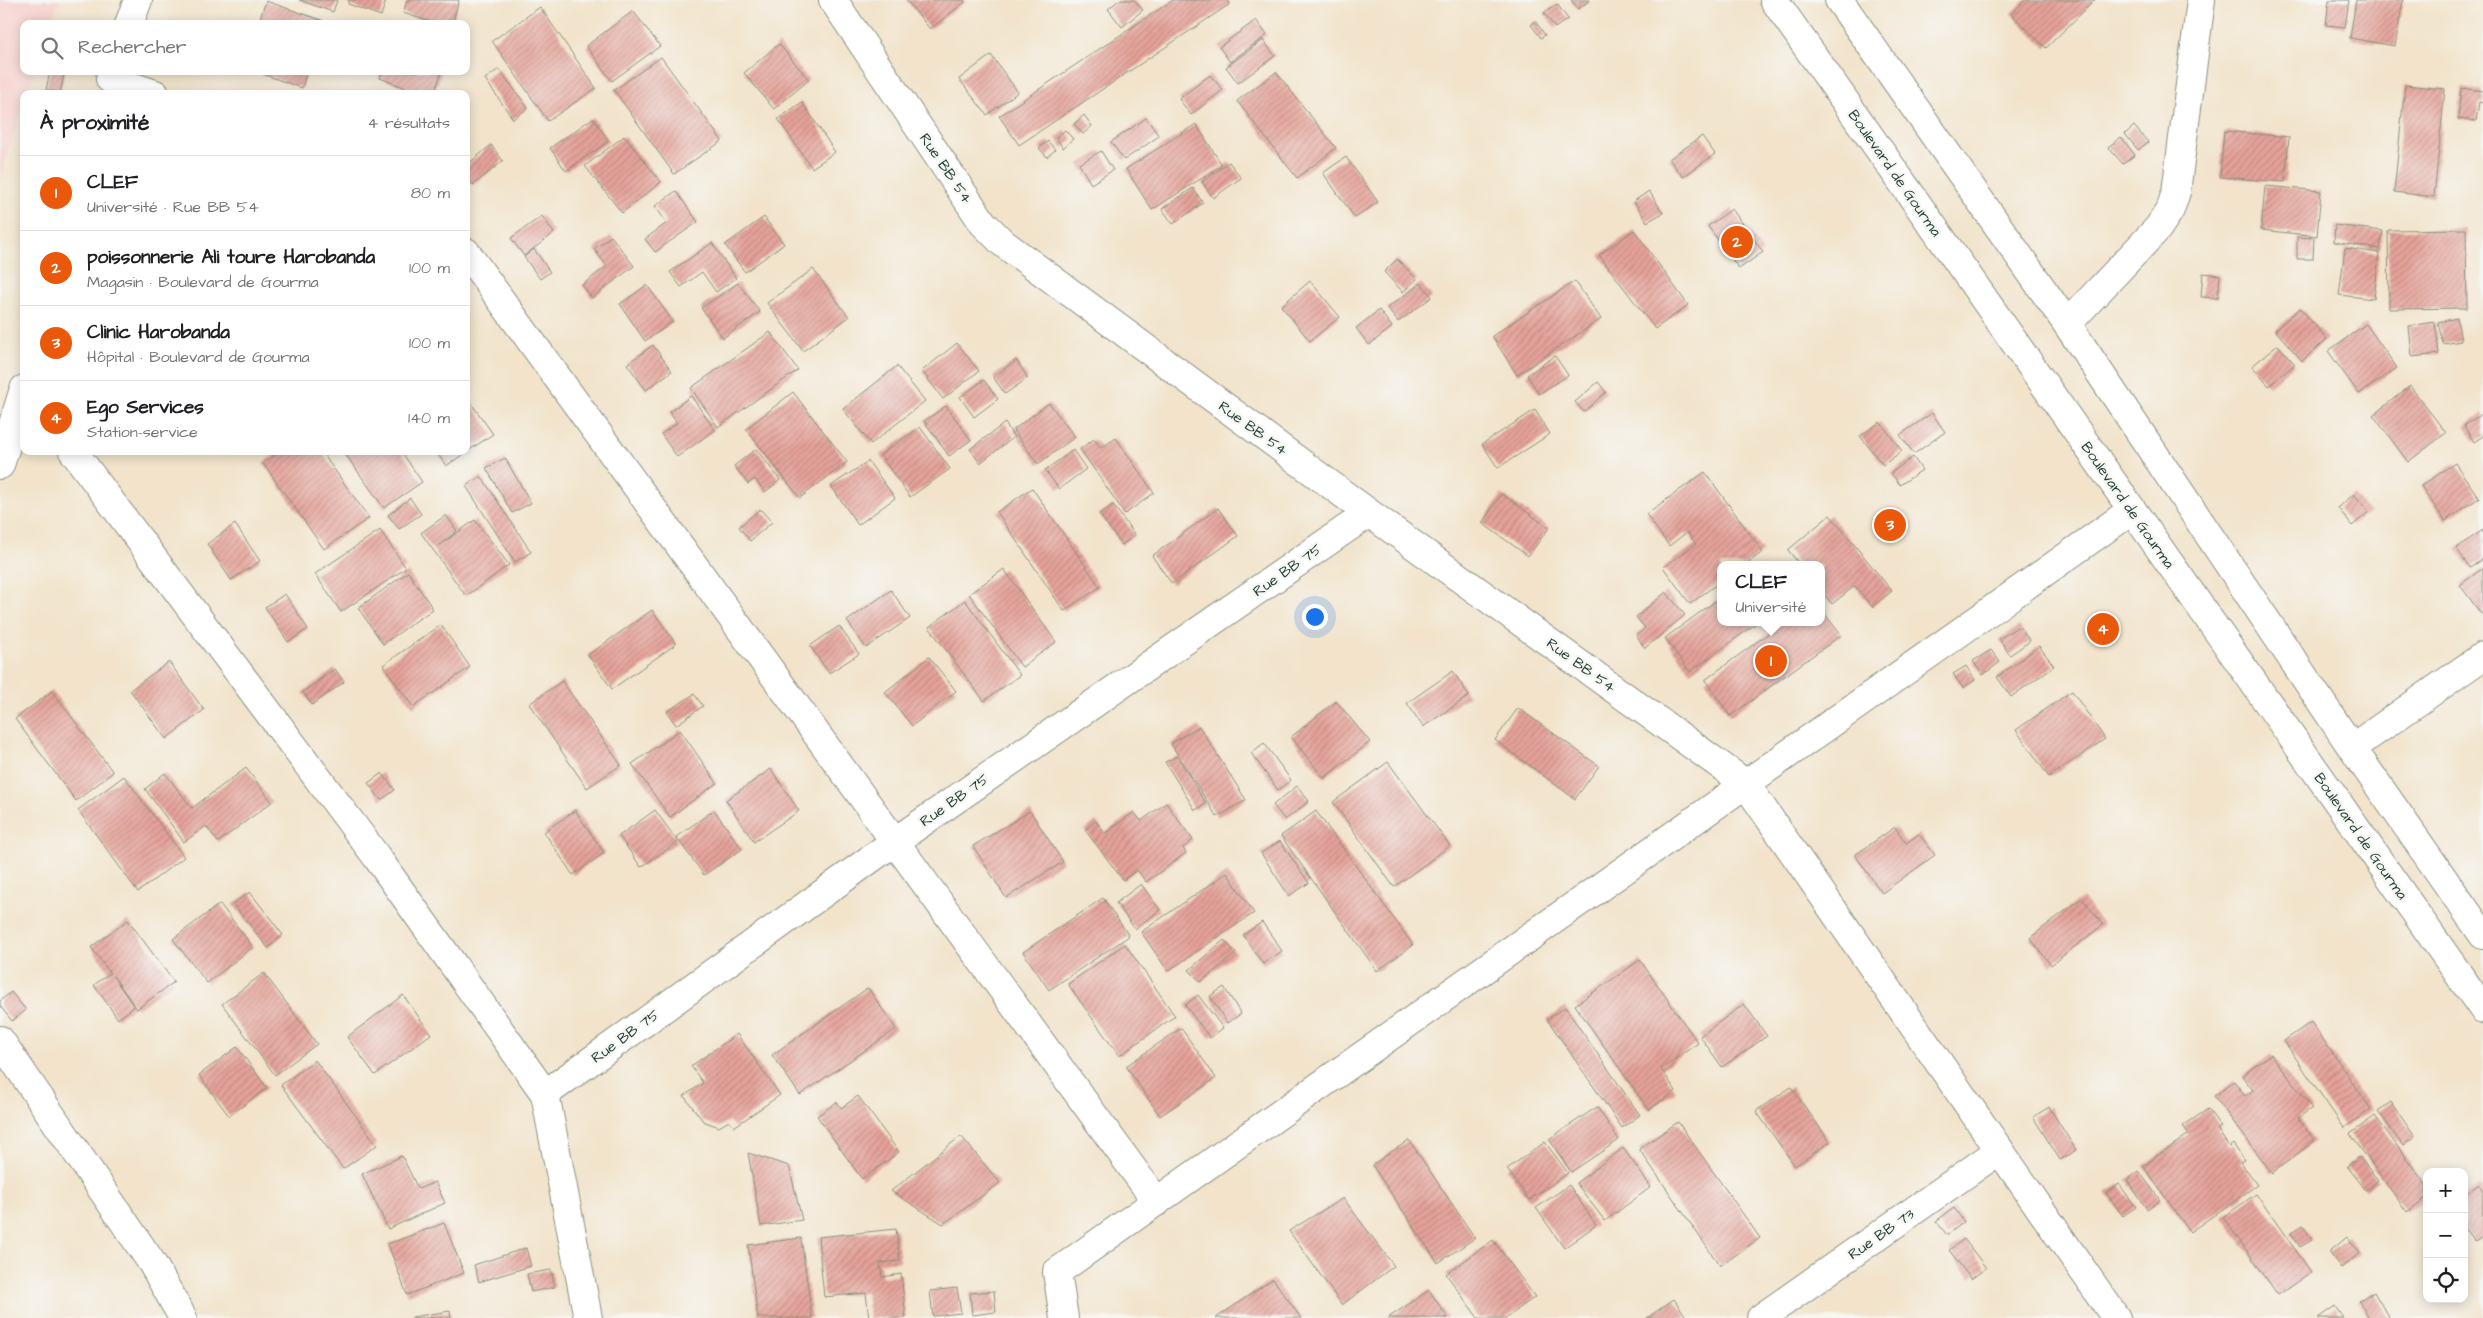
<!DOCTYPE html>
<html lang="fr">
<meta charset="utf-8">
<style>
body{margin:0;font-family:"Architects Daughter",sans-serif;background:#f2f2f2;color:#202124}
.controls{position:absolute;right:15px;bottom:15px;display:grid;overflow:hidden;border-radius:10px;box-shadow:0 2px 12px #0003}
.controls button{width:45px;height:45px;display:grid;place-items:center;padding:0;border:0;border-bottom:1px solid #e0e0e0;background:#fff;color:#202124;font:25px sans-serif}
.you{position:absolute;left:1314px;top:616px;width:18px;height:18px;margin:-12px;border:4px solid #fff;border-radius:50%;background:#1a73e8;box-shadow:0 0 0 8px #1a73e833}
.badge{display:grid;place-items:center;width:32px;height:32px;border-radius:50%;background:#ea580c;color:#fff;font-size:16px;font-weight:700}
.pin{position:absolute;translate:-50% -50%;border:2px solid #fff;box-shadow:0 1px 5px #0006}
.popup{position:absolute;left:1717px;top:561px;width:108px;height:65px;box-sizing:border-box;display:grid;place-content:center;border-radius:10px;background:#fff;filter:drop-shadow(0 1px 4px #0005);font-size:16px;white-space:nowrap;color:#757577}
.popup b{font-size:19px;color:#202124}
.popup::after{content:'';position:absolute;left:50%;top:100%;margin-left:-10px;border:10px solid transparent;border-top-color:#fff}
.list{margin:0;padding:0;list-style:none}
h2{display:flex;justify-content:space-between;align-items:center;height:65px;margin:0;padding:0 20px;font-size:21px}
h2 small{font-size:16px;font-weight:400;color:#757577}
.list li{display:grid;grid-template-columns:32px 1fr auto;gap:15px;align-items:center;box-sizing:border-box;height:75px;padding:0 20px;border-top:1px solid #e0e0e0}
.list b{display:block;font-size:19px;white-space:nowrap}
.list p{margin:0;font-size:16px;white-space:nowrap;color:#757577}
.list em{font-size:16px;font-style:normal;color:#757577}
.icon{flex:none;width:28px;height:28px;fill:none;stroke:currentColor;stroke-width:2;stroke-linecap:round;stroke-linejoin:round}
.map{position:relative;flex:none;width:2483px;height:1318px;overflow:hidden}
.search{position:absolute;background:#fff;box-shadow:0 2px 12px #0003;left:20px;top:20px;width:450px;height:55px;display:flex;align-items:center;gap:12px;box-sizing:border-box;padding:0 18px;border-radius:10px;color:#757577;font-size:19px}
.panel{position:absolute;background:#fff;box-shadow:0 2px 12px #0003;left:20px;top:90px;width:450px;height:365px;border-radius:10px}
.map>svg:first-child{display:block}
.built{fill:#f7d0cc}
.building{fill:url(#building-hatch)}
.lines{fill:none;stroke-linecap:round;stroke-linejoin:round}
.street-casing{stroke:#88907f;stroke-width:30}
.highway-casing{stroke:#88907f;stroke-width:30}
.street{stroke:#fff;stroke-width:28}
.highway{stroke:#fff;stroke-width:28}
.labels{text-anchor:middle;stroke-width:4.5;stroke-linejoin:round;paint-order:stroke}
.street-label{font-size:15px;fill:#1f3d34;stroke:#f6f6f2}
</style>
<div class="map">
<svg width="2483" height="1318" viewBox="0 0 2483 1318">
<defs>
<pattern id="building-hatch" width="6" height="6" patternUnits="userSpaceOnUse" patternTransform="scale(1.25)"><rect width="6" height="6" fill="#e6a39a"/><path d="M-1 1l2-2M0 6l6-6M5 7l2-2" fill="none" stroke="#ba867e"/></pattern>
</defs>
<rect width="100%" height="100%" fill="#f6f6f2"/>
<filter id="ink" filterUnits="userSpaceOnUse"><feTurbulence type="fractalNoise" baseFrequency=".02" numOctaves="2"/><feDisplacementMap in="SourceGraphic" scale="10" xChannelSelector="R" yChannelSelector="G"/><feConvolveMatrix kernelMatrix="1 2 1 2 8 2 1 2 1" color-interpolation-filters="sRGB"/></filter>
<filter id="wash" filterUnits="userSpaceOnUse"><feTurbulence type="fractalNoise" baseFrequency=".0096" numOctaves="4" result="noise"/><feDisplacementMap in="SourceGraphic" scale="20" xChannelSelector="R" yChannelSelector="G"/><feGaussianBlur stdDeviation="1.12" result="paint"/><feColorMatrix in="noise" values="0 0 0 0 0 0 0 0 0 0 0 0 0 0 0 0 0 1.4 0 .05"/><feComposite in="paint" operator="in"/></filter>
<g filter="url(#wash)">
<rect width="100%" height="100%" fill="#f2e3ca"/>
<path class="built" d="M0 0H59L51 24H24V71H35L28 94H24V106L0 178Z"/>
<g id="blocks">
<path class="building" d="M299 0H337L333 12Z
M349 0H386L381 16 348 4Z
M407 0H459L452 24H437L403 13Z
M906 0H964L965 2 930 29Z
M1119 0H1134L1143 10 1122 27 1108 9Z
M1173 0H1228L1230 4 1019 145 999 116Z
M1571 0H1590L1578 9Z
M2025 0H2095L2046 48 2011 14Z
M2329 0H2349L2345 27 2326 25Z
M2356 0H2403L2395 46 2350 38Z
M266 1 324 21 323 24H258Z
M1557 4 1568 19 1555 28 1544 13Z
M540 7 596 88 548 121 492 41Z
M633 11 660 46 612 81 586 46Z
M1256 20 1267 35 1230 62 1219 47Z
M1535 21 1545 35 1541 38 1531 25Z
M1263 40 1275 56 1238 83 1226 67Z
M779 44 809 80 774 109 744 73Z
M991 55 1018 92 987 115 959 79Z
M661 57 722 141 674 174 614 90Z
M499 69 528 108 513 119 485 79Z
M50 71H65L60 93 46 90Z
M254 71H307L302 88Z
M382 71H442L434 94H422L380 78Z
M1276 72 1336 148 1297 178 1237 101Z
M1210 75 1223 90 1191 115 1179 99Z
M2405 85 2445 89 2434 197 2394 192Z
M2461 88 2483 91V103L2479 102 2476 121 2458 119Z
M802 102 835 152 812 168 778 119Z
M1084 115 1092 126 1083 134 1074 124Z
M593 118 609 141 566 171 550 148Z
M1146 118 1159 136 1124 160 1111 142Z
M1196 124 1222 165 1152 210 1126 169Z
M2134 126 2148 142 2138 150 2125 134Z
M1065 130 1073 139 1063 148 1056 138Z
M2224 131 2289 137 2285 182 2220 177Z
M624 136 661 182 622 213 585 166Z
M1702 136 1715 154 1683 177 1669 159Z
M2121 137 2135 155 2123 164 2108 147Z
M1048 141 1055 150 1047 157 1039 148Z
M491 145 503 161 473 185 466 176V166Z
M1101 151 1113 170 1091 184 1079 164Z
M1346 157 1378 202 1355 218 1323 173Z
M1229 162 1241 178 1213 198 1202 182Z
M2265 186 2321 191 2317 236 2261 230Z
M1193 188 1203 203 1173 224 1162 209Z
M676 191 698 222 655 252 645 239 667 223 655 206Z
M1649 191 1663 213 1647 222 1634 201Z
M1732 209 1763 252 1739 269 1708 226Z
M542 216 554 233 524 256 511 238Z
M764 217 784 244 745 272 725 245Z
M2335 225 2383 231 2380 249 2334 242Z
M2466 229 2467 308 2389 309 2388 230Z
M1634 230 1688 305 1655 329 1599 255Z
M611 236 634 266 592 298 582 285 607 266 594 249Z
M2297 237 2314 238 2313 259H2297Z
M712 243 736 278 716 292 702 272 681 287 670 272Z
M2345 248 2379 253 2374 299 2339 295Z
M534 249 550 272 540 279 524 257Z
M1397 259 1417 279 1403 292 1384 272Z
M813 269 849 317 803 351 767 303Z
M2203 273 2220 275 2218 298 2201 297Z
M1310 281 1340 317 1310 341 1281 306Z
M1575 281 1601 319 1517 375 1492 336Z
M738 283 760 312 723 338 701 308Z
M1421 283 1432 297 1398 322 1387 308Z
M647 285 673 322 645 341 620 304Z
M2300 308 2327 339 2302 361 2275 330Z
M1379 310 1392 327 1369 345 1356 328Z
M2457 318 2461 341 2443 344 2438 322Z
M2435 322 2439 354 2412 357 2409 326Z
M2366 324 2397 368 2359 394 2328 351Z
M770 332 798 370 718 427 691 388Z
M957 343 979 371 943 399 922 371Z
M653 345 672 371 646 390 627 364Z
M2278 345 2295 364 2269 386 2252 366Z
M1555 356 1568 375 1539 394 1527 375Z
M1016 360 1028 378 1005 394 993 377Z
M897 366 925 401 871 444 843 409Z
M984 380 998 399 974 417 960 397Z
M1598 382 1606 392 1584 412 1575 402Z
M2410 386 2446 433 2408 462 2373 415Z
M793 392 847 462 800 498 746 429Z
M466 396 493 434 446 466 436 451H466Z
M691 396 715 430 677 457 661 434 677 423 669 412Z
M1049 403 1075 437 1038 464 1013 430Z
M946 406 971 440 949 456 924 421Z
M1535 410 1550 434 1498 468 1482 444Z
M1932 413 1945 432 1914 454 1900 435Z
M2483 413V436L2474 442 2464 426Z
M1880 422 1902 451 1883 465 1860 436Z
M1005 423 1014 437 980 463 970 449Z
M920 427 950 469 910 497 880 455Z
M1116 438 1154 493 1125 514 1080 449 1094 439 1101 448Z
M756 449 780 480 765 492 755 479 748 484 734 466Z
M1073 450 1086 469 1059 489 1045 470Z
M280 451H321L369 518 324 549 263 463Z
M343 451H401L422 482 384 508Z
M1913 457 1922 470 1900 485 1891 473Z
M505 458 531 503 512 513 486 468Z
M868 461 895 498 858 525 831 486Z
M2455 463 2479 498 2445 521 2421 486Z
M1705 472 1763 552 1744 565H1721V581L1690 604 1663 567 1696 544 1687 532 1669 546 1646 514Z
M481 476 531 552 515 562 466 486Z
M1032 488 1100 587 1064 611 997 512Z
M1502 494 1549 528 1528 556 1482 523Z
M2354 494 2369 512 2352 526 2338 508Z
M410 498 421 514 399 529 388 515Z
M1113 505 1135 535 1122 545 1099 514Z
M1218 508 1238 536 1172 584 1152 556Z
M760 509 772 522 750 541 739 527Z
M446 515 457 531 440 545 475 520 509 565 466 596 421 533Z
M1830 515 1892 591 1872 607 1855 586 1832 604 1821 591V565H1800L1788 550Z
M235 524 260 561 231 580 207 544Z
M380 530 406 568 341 612 315 574Z
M2483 530V559L2470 568 2456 548Z
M2483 568V613L2481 614 2460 585Z
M1004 569 1056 642 1022 667 969 594Z
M408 572 433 609 383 644 358 608Z
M891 590 910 618 866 648 847 621Z
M1666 592 1685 615 1645 648 1636 636 1645 628 1636 617Z
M285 594 308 629 288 642 265 607Z
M1721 597V622H1758L1690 672 1665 638Z
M965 600 1020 675 984 701 929 627Z
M1821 609 1841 635 1730 716 1705 680 1784 622H1821Z
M652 610 676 644 612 689 588 655Z
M441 625 470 667 413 707 383 665Z
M839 626 859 654 829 673 810 646Z
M2019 626 2030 641 2010 655 1999 639Z
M2039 646 2054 666 2011 697 1997 677Z
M1991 650 2000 662 1983 675 1973 661Z
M929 657 956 691 912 726 885 692Z
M169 662 204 710 166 739 130 690Z
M1966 666 1975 680 1963 688 1953 674Z
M335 669 344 682 312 705 303 692Z
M1453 671 1469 696 1423 727 1407 703Z
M562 681 621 765 587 788 529 704Z
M52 691 113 772 76 801 15 719Z
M2072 691 2105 739 2049 777 2016 730Z
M694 694 703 706 676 725 667 712Z
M1336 701 1370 742 1324 778 1291 737Z
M1518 708 1599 766 1575 799 1495 740Z
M1199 726 1246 800 1217 817 1171 744Z
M680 730 717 783 670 817 632 764Z
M1264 743 1291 780 1278 790 1251 753Z
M1177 756 1206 804 1195 810 1165 762Z
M1388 762 1450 846 1394 887 1333 802Z
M246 768 272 802 218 842 206 826 184 842 145 789 165 773 192 808Z
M771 769 799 811 754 842 726 800Z
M382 773 395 790 381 800 368 783Z
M124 776 184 857 138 892 78 810Z
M1297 786 1309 801 1285 820 1273 805Z
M1166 803 1193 840 1183 848 1186 853 1146 882 1137 870 1123 880 1085 830 1096 821 1105 833 1134 812 1141 821Z
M575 810 604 853 573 875 544 832Z
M655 810 678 842 641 867 619 836Z
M714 810 742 849 704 875 676 837Z
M1030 811 1063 862 1006 898 973 846Z
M1316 811 1413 945 1377 971 1281 836Z
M1895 827 1906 843 1919 834 1935 855 1882 893 1855 855Z
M1280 841 1309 883 1289 896 1261 853Z
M1227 873 1254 913 1168 971 1141 932Z
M1141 884 1160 910 1135 929 1116 903Z
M250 892 283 935 268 948 233 904Z
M1103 898 1129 936 1049 990 1023 952Z
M2082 898 2103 925 2051 965 2030 938Z
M220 904 253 947 207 983 173 939Z
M128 920 174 982 137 1009 113 976 134 1007 118 1019 94 985 110 973 91 947Z
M1262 922 1282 951 1263 964 1243 935Z
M1224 940 1236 953 1201 982 1189 970Z
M1125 944 1175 1016 1119 1056 1068 984Z
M1640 960 1698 1043 1661 1069 1676 1091 1649 1110 1575 1005Z
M264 973 317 1044 275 1075 222 1004Z
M1224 987 1241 1014 1227 1023 1210 996Z
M868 988 896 1029 800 1095 772 1055Z
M11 992 26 1010 12 1021 0 1006V1001Z
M403 995 431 1034 375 1075 347 1037Z
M1198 995 1223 1028 1210 1038 1185 1005Z
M1744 1004 1767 1036 1722 1067 1700 1036Z
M1565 1007 1640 1115 1622 1128 1547 1019Z
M2311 1022 2371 1109 2344 1128 2284 1041Z
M1181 1028 1216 1078 1160 1116 1126 1066Z
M737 1034 780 1095 734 1127 729 1121 719 1127 703 1121 684 1096 703 1083 691 1066Z
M237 1047 267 1088 229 1116 199 1075Z
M2271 1054 2312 1108 2298 1118 2315 1141 2272 1173 2214 1096 2234 1081 2245 1096 2253 1090 2242 1076Z
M315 1060 377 1145 343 1169 281 1085Z
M1791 1087 1830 1142 1795 1166 1756 1111Z
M858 1096 899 1152 862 1179 817 1116 837 1102 841 1108Z
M2391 1102 2415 1137 2403 1146 2378 1111Z
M1597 1107 1619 1140 1571 1172 1549 1139Z
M2049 1107 2076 1150 2060 1160 2033 1117Z
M2208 1109 2221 1127 2217 1129 2229 1147 2233 1144 2244 1160 2240 1162 2257 1185 2190 1232 2143 1166 2189 1134 2183 1126Z
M2375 1116 2427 1186V1197L2407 1212 2350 1134Z
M1678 1122 1760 1238 1720 1266 1639 1149Z
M961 1136 1000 1183 943 1224 891 1191Z
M1409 1140 1475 1238 1438 1263 1372 1165Z
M1545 1142 1568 1173 1529 1200 1507 1169Z
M1623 1148 1651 1187 1605 1221 1576 1183Z
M748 1153 789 1166 802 1220 761 1226Z
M402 1156 418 1189 435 1182 445 1203 388 1229 362 1174Z
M2359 1157 2378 1180 2366 1190 2347 1166Z
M2139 1171 2160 1200 2147 1209 2127 1180Z
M2119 1184 2136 1207 2123 1216 2106 1193Z
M2479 1184 2483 1189V1236L2475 1242 2464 1228V1195Z
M1569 1185 1596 1225 1564 1248 1536 1208Z
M2256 1194 2311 1272 2278 1295 2223 1217Z
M1343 1198 1394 1266 1342 1305 1289 1231Z
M1954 1208 1964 1222 1947 1235 1936 1221Z
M444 1223 464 1273 407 1295 388 1244Z
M2303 1225 2312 1240 2300 1247 2291 1233Z
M896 1229 900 1261 880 1263 882 1277 901 1274 906 1318H869L866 1293 824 1297 818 1237Z
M2347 1237 2360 1253 2341 1268 2329 1252Z
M801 1238 812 1318H758L748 1245Z
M1964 1239 1986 1268 1971 1279 1949 1250Z
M1493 1240 1535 1297 1506 1318H1478L1446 1274Z
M526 1248 531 1266 479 1282 474 1265Z
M551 1270 555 1287 531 1292 527 1274Z
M1273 1279 1301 1318H1216Z
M957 1288 961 1313 933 1316 930 1291Z
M1429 1290 1448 1318H1388Z
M994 1291 996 1312 972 1315 970 1293Z
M2374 1292 2389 1318H2369L2359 1301Z
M1674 1299 1687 1318H1647Z
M2335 1306 2343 1318H2318Z
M450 1311 451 1318H412V1317Z"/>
</g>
</g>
<g filter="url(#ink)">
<use href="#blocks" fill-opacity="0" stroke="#88907f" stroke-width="1"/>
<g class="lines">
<defs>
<path id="street" d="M833 0 983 223 1003 243 1369 513 1745 783 2116 1318
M129 24 138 0
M110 79 155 94
M466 252 1157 1202
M2067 324 2158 228 2170 210 2176 192 2201 0
M73 451 376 856 545 1094 588 1318
M0 465 24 389
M2352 748 2483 656
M0 1040 152 1263 183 1318
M545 1094 894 842 1369 513
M1064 1318 1057 1272 2131 511
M1761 1318 2000 1150"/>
<path id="highway" d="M1774 0 2483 1009
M1839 0 2067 324 2352 748 2483 935"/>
</defs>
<use href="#street" class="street-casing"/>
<use href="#highway" class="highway-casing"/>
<use href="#street" class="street"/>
<use href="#highway" class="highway"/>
</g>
</g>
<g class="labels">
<g class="street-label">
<text transform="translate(946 168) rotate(56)" y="5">Rue BB 54</text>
<text transform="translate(1895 173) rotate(55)" y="5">Boulevard de Gourma</text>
<text transform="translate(1253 428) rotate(36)" y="5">Rue BB 54</text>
<text transform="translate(2128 505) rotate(55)" y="5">Boulevard de Gourma</text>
<text transform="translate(1287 570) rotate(-35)" y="5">Rue BB 75</text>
<text transform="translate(1581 665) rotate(36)" y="5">Rue BB 54</text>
<text transform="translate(954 800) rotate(-35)" y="5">Rue BB 75</text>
<text transform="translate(2361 836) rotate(55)" y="5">Boulevard de Gourma</text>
<text transform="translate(625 1036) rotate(-36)" y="5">Rue BB 75</text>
<text transform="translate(1881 1234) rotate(-35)" y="5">Rue BB 73</text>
</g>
</g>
</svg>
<div class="controls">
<button>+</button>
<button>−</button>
<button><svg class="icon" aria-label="locate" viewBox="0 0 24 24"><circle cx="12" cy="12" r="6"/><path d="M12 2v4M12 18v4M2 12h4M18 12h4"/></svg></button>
</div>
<div class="you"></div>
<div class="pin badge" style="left:1771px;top:661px">1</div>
<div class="popup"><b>CLEF</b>Université</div>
<div class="pin badge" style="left:1737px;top:242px">2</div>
<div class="pin badge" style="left:1890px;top:525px">3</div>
<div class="pin badge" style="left:2103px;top:629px">4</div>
<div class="search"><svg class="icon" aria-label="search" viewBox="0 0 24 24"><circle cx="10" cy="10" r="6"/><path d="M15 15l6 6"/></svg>Rechercher</div>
<section class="panel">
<h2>À proximité<small>4 résultats</small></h2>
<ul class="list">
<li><span class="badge">1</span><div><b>CLEF</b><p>Université · Rue BB 54</p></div><em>80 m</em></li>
<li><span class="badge">2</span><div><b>poissonnerie Ali toure Harobanda</b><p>Magasin · Boulevard de Gourma</p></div><em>100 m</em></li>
<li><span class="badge">3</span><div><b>Clinic Harobanda</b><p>Hôpital · Boulevard de Gourma</p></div><em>100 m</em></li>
<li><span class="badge">4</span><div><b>Ego Services</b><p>Station-service</p></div><em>140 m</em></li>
</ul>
</section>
</div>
